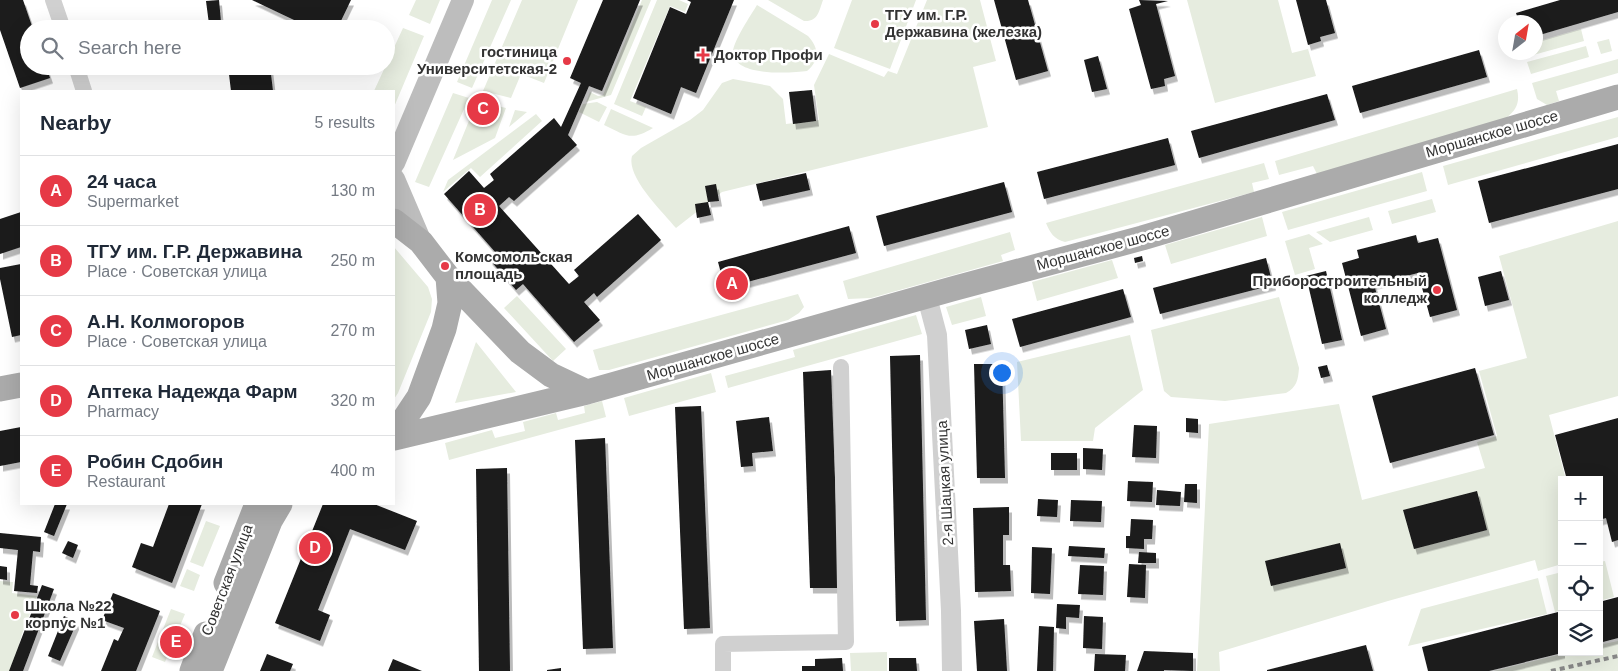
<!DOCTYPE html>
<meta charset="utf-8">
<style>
body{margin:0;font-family:Arial,sans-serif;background:#f2f2f3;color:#1f2937}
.controls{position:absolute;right:15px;bottom:15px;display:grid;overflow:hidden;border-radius:0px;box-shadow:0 5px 20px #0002}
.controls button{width:45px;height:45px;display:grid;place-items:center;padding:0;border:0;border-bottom:1px solid #e0e1e3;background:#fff;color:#1f2937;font:25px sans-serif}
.compass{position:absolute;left:1498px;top:15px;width:45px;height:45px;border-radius:50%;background:#fff;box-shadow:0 5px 20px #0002;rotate:31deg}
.you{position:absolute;left:1001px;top:372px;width:18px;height:18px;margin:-12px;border:4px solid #fff;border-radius:50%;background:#1a73e8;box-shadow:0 0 0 8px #1a73e833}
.badge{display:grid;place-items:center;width:32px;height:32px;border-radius:50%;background:#e63946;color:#fff;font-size:16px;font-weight:700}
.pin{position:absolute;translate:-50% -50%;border:2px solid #fff;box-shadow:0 1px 5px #0006}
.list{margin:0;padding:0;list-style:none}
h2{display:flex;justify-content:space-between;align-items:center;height:65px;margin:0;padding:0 20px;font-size:21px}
h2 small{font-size:16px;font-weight:400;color:#747a83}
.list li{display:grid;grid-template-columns:32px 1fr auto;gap:15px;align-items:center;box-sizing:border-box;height:70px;padding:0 20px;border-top:1px solid #e0e1e3}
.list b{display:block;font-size:19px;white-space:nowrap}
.list p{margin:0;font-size:16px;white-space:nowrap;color:#747a83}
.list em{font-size:16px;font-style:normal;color:#747a83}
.icon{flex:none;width:28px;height:28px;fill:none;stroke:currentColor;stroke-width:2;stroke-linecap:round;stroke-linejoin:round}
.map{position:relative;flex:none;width:1618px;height:671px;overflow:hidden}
.search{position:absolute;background:#fff;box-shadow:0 5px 20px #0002;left:20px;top:20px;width:375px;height:55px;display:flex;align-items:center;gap:12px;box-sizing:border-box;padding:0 18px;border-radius:28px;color:#747a83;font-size:19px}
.panel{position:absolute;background:#fff;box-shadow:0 5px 20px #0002;left:20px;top:90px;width:375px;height:415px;border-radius:0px}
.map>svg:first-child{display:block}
.green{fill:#e6ecdf}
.building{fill:#1a1a1a;filter:url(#shadow)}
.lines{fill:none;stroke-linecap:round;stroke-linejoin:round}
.minor{stroke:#d0d0d0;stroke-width:16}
.tertiary{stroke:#d0d0d0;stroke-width:20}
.secondary{stroke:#bdbdbd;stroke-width:22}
.primary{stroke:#ababab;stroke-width:25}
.rail{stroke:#888;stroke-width:4;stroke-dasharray:5 4;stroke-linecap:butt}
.poi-dot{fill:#e63946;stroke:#fff;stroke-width:2}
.labels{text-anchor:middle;stroke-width:5;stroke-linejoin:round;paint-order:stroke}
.poi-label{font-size:15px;font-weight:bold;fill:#333;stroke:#fff;text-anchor:start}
.street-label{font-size:15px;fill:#333;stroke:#fff}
</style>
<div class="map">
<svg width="1618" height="671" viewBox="0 0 1618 671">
<defs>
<filter id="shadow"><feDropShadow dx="3" dy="5.5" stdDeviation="0" flood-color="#0004"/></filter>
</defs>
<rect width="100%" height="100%" fill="#fff"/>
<path class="green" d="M416 0H440L430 24 409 15Z
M492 0H511L472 88 457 82Z
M522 0H578L544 83 521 74 511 98 483 91Z
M642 0H651L611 95 586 102 590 92 598 96 603 95Z
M657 0H679L688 4 685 12 670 6 630 101 646 107 642 116 614 104Z
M768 0H823C819 11 818 22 804 21Z
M852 0H916L890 69 834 48Z
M927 0H980L996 61 973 67 988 127 722 192 676 228C663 212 626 177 632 156L641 148 690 120 703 110 722 83 733 79 770 86 783 99 786 124 819 120 814 85 829 54 884 77 888 71 897 74Z
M1187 0H1278L1292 53 1308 49 1316 76 1215 103Z
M757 5 808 36C819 48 820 60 807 71 791 73 735 77 733 53 732 43 751 15 757 5Z
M403 28 424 36 394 107V91H374Z
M1581 29 1584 41 1526 57 1524 53 1536 52V42Z
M1609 39 1612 51 1601 54 1597 42Z
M1586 46 1589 57 1531 74 1527 62Z
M1618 59V73L1556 91 1559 101 1547 105 1537 99 1532 83Z
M1517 89C1520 102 1517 110 1506 118L1317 174 1313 166 1279 175 1275 161Z
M453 93 469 98 429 187 415 182Z
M477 101 506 108 495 138 453 160Z
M597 102 607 107 599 122 579 112 583 104Z
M611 109 653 128C630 142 626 135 604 125Z
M515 110 527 112 509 127Z
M536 114 542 121 480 177 471 168 443 192 448 180Z
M1618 117V137L1448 185 1443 166Z
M1264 163 1269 179 1252 183 1254 192 1065 242C1054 239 1050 233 1046 223Z
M1422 172 1427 191 1288 230 1282 212Z
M1432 199 1436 212 1392 224 1388 211Z
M1262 217 1267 236 1171 264 1165 245Z
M1369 217 1373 230 1330 242 1316 232Z
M1618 221V396L1549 415 1566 480H1562V564L1538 571 1535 560 1388 601 1219 652 1220 671H1197L1209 424 1339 404 1362 500 1485 468 1477 442 1497 436 1479 371 1527 358 1499 256Z
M1010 232 1015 250 1001 255 1003 261 871 298 848 299 843 281Z
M1309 234 1323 244 1309 248 1315 269 1295 275 1285 241Z
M394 247 428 287 432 299 431 312 398 393 394 399Z
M1112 260 1118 278 1037 301 1032 282Z
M798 294 804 307 799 313 788 320 609 370H599L593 350Z
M517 296 566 349 553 361 504 308Z
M981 297 986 316 952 325 946 307Z
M1279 297 1299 368C1298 380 1297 387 1286 393L1225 401 1171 397 1164 391 1151 330Z
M916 315 922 334 728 388 725 376 795 357 793 350Z
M1130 335 1143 390 1095 428 1093 441H1021L1017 362Z
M476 342 516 392 455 403Z
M711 373 716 392 629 416 624 398Z
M602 401 606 417 449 460 445 443 492 430 495 438 525 431 523 422 556 413 558 420 585 413 584 406Z
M206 521 220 526 203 567 190 562Z
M1605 561 1614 597 1599 601V562Z
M187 569 200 575 194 591 180 586Z
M1562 572V610L1555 612 1546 576Z
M1538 578 1547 614 1408 646 1421 609Z
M0 581 13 582 12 593 37 596 22 634 12 671H0Z
M171 609 185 614 165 662 152 657Z
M1618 641V671H1494L1570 652H1599V645Z
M887 652V671H851L850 653Z"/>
<path class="building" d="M0 0H23L33 29H29V66H46L50 78 20 88 0 30Z
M219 0 221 22 209 24 206 1Z
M252 0H351L338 27 325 21 321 29H313Z
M603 0H640L602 91 589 86 568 135 577 145 514 201 509 197 499 206 569 284 579 276 574 270 638 214 661 240 597 297 594 293 584 302 600 320 574 342 523 284 516 290 489 259 496 253 444 194 469 171 484 188 494 180 490 174 554 118 561 127 581 83 570 78Z
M687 0H734L696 93 681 87 671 114 633 98 670 7 686 14 691 2Z
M994 0H1028L1048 71 1016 80Z
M1139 0 1168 1 1156 4 1175 76 1164 79 1165 86 1151 89 1129 9 1141 5Z
M1296 0H1326L1335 33 1320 37 1321 41 1308 45Z
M1560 0H1618V12L1536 36V22H1519L1516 13Z
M1479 50 1487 77 1360 113 1352 86Z
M1098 56 1107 89 1092 92 1084 60Z
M228 66H270L273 91H231Z
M812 90 816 121 793 124 789 92Z
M1327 94 1335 120 1199 158 1191 131Z
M1168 138 1175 165 1044 199 1037 172Z
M1618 144V189L1489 223 1478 181Z
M806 173 810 190 760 201 756 184Z
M1004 182 1012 212 884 246 876 216Z
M716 184 719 201 708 202 705 186Z
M708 202 711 215 697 218 695 204Z
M21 212V247L0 254V219Z
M849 226 856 253 725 288 718 262Z
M1416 235 1418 243 1438 238 1457 310 1430 317 1418 273 1374 284 1386 329 1361 336 1342 263 1359 258 1357 250Z
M1142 256 1143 261 1135 263 1134 258Z
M1266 258 1273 285 1160 314 1153 288Z
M21 264V335L12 337 0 279V268Z
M1326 271 1342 340 1322 344 1306 276Z
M1501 271 1509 300 1485 306 1478 277Z
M1123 289 1131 317 1020 347 1012 319Z
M987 325 991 344 969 349 965 330Z
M920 355 926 620 896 621 890 356Z
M974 364H1002L1005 478H977Z
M1327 365 1330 376 1321 378 1318 367Z
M1475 368 1494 435 1390 463 1372 396Z
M831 370 839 588H810L803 372Z
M701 406 710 628 684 629 675 407Z
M769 417 773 451 752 453 753 466 741 467 736 421Z
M1186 418 1198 419V433L1186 432Z
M1618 418V540L1612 542 1606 518 1599 520V480H1567L1555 435Z
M1134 425 1157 426 1156 458 1132 457Z
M21 427V462L0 466V431Z
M605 438 613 648 583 649 575 440Z
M1083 448 1103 449 1102 470 1083 469Z
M1051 453H1077V470H1051Z
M507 468 510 671H479L476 469Z
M1128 481 1153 482 1152 502 1127 501Z
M1185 484H1197V503L1184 502Z
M1157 490 1181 492 1180 506 1156 505Z
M1477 491 1487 530 1414 549 1403 510Z
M1038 499 1058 500 1057 517 1037 516Z
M1071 500 1102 501 1101 522 1070 521Z
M55 504H67L54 536 44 532Z
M169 504H202L172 583 132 567 141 543 153 547Z
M323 504H374L417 521 405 550 350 529 318 610 330 615 320 641 275 623Z
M1009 507V535H1003V565H1010L1011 591 975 592 973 508Z
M1131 519 1153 520 1152 539H1144V549L1126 548V536H1130Z
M0 533 41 537 40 552 33 551 30 585 38 586 37 593 14 591 18 550 0 548Z
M68 541 78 545 73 558 62 553Z
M1340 543 1346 568 1271 586 1265 561Z
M1069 546 1105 548 1104 558 1068 556Z
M1032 547 1052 548 1050 594 1031 593Z
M1139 552 1156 553V563H1138Z
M1129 564 1146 565 1145 598 1127 597Z
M1080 565 1104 566 1103 595 1078 594Z
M0 566 7 567V580L0 579Z
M42 585 54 589 23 671H9Z
M113 593 160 611 136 671H101L114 639 118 641 124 628 102 620Z
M1618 597V638L1599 643V602Z
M1057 604 1080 605 1079 618 1066 617V629L1056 628Z
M1562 611V653L1489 671H1428L1422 647Z
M64 616 77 622 60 661 48 656Z
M1084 616 1103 617 1102 649 1083 648Z
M1004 619 1007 671H977L974 621Z
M1039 626 1054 627 1053 671H1037Z
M1366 645 1373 671H1267V670Z
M1144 651 1193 653V671L1164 670V671H1137Z
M267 654 293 664 290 671H260Z
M1095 654 1126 655 1125 671H1094Z
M842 658 843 671H802V666H815V659Z
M889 658H916L917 671H889Z
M393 659 422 671H388Z
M561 668V671H547V670Z"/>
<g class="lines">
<path class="minor" d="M53 0 63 29
M76 66 84 91
M723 671V644L846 642 841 367"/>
<path class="tertiary" d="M927 297 937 335 951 611 952 671"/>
<path class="secondary" d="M394 163 463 0
M394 179 421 242"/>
<path class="primary" d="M394 221 421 242 448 277 520 352 551 375 587 392
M0 389 21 385
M394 432 397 430 419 397 444 329 450 303 448 277
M394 438 587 392 952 289 1142 238 1618 97
M226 583 257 504
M192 671 206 634
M210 671 270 521 280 504"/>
<path class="rail" d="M1551 671 1618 656"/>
</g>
<g class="poi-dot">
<circle cx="875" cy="24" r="5"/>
<path d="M700.5 47.5h5v5h5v5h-5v5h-5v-5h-5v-5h5z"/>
<circle cx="567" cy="61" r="5"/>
<circle cx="445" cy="266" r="5"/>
<circle cx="1437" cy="290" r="5"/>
<circle cx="15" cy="615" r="5"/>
</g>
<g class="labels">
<g class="poi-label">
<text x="885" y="20">ТГУ им. Г.Р.<tspan x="885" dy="17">Державина (железка)</tspan></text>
<text x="557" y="57" text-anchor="end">гостиница<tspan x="557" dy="17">Университетская-2</tspan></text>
<text x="714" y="60">Доктор Профи</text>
<text x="455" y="262">Комсомольская<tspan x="455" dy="17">площадь</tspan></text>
<text x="1427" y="286" text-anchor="end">Приборостроительный<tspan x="1427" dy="17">колледж</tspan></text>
<text x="25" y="611">Школа №22<tspan x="25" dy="17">корпус №1</tspan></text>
</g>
<g class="street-label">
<text transform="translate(1492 134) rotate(-16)" y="5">Моршанское шоссе</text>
<text transform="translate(1103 248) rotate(-15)" y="5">Моршанское шоссе</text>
<text transform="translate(713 357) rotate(-16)" y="5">Моршанское шоссе</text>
<text transform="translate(945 483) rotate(-93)" y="5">2-я Шацкая улица</text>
<text transform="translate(227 580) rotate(-69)" y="5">Советская улица</text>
</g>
</g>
</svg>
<div class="controls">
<button>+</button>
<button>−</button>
<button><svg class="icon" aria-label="locate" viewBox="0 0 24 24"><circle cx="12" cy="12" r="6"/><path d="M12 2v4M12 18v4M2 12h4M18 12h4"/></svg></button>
<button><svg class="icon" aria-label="layers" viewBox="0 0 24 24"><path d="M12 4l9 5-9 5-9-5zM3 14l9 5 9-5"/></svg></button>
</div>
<svg class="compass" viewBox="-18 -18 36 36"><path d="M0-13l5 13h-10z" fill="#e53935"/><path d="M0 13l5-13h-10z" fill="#747a83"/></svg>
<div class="you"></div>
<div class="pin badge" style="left:732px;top:284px">A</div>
<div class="pin badge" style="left:480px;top:210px">B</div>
<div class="pin badge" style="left:483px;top:109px">C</div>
<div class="pin badge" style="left:315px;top:548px">D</div>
<div class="pin badge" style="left:176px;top:642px">E</div>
<div class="search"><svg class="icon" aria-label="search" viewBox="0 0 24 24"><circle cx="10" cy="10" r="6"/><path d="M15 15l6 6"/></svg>Search here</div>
<section class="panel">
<h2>Nearby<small>5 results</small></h2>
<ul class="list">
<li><span class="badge">A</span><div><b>24 часа</b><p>Supermarket</p></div><em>130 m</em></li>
<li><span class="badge">B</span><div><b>ТГУ им. Г.Р. Державина</b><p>Place · Советская улица</p></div><em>250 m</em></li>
<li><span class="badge">C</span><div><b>А.Н. Колмогоров</b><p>Place · Советская улица</p></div><em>270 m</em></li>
<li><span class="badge">D</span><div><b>Аптека Надежда Фарм</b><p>Pharmacy</p></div><em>320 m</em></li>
<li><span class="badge">E</span><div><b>Робин Сдобин</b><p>Restaurant</p></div><em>400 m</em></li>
</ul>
</section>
</div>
